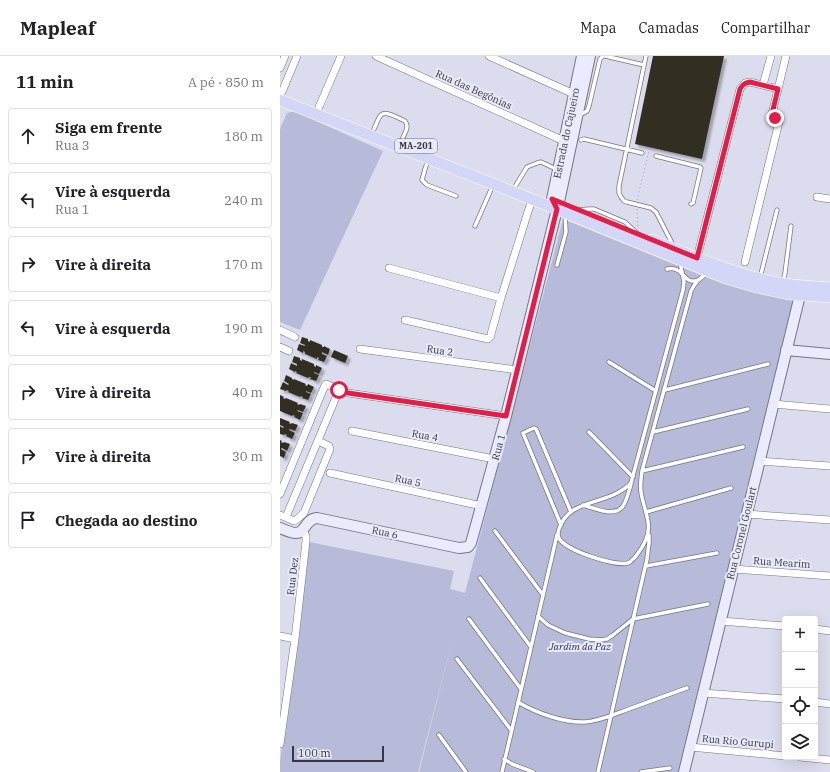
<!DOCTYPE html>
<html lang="pt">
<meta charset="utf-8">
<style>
body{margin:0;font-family:"IBM Plex Serif",serif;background:#f2f2f2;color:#202124}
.controls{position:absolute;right:12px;bottom:12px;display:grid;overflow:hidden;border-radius:4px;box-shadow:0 4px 16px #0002}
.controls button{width:36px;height:36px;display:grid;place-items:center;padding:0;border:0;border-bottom:1px solid #e0e0e0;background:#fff;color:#202124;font:20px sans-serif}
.scale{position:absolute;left:12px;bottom:10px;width:92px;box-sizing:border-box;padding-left:4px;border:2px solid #37373e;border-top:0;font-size:11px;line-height:14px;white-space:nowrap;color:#37373e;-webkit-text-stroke:3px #e8eafb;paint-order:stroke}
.stop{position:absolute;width:12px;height:12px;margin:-9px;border:3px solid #e11d48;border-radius:50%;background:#fff}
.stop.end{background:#e11d48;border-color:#fff;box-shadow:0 1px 4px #0008}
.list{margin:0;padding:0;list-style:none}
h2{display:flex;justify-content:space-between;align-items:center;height:52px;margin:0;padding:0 16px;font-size:17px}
h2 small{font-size:13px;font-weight:400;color:#757577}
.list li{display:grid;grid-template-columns:26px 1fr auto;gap:12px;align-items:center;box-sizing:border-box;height:56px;margin:0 8px 8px;padding:0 8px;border:1px solid #e0e0e0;border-radius:4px}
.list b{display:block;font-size:15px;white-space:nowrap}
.list p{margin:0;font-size:13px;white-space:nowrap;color:#757577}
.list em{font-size:13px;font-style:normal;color:#757577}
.icon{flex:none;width:22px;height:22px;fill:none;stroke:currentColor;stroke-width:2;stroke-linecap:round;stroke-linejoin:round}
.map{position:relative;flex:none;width:550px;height:716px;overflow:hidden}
header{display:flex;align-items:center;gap:24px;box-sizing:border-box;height:56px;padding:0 20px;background:#fff;border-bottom:1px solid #e0e0e0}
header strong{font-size:19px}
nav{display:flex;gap:22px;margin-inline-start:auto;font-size:14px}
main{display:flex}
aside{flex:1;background:#fff}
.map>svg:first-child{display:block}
.green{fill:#b8bad9}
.building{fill:#312f21;filter:url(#shadow)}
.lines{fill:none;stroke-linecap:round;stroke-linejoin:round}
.lane-casing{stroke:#757685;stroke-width:5}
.street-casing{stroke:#757685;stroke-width:8}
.secondary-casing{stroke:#757685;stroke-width:12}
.primary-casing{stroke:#fff;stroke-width:12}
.path{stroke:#a0a0ae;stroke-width:1;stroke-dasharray:1 3;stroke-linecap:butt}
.lane{stroke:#fff;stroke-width:3.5}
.street{stroke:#fff;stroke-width:7}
.secondary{stroke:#eaebfc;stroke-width:10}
.primary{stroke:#d4d6f8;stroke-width:11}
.route{stroke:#e11d48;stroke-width:5}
.labels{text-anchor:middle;stroke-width:4;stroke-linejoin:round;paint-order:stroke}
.shield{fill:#e8eafb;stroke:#6c6d77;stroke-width:1}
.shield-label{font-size:9px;font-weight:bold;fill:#37373e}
.street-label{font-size:10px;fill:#37373e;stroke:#e8eafb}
.park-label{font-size:10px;font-style:italic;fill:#2d2c57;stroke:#e8eafb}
</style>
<header>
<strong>Mapleaf</strong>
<nav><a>Mapa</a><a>Camadas</a><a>Compartilhar</a></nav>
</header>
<main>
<aside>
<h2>11 min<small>A pé · 850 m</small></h2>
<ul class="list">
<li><svg class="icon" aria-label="ahead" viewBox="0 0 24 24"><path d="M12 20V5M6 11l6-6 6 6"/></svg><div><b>Siga em frente</b><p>Rua 3</p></div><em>180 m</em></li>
<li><svg class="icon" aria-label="left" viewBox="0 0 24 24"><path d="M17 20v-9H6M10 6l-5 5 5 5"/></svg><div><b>Vire à esquerda</b><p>Rua 1</p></div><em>240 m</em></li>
<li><svg class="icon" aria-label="right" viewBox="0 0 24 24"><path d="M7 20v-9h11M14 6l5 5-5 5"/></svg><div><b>Vire à direita</b></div><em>170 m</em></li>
<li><svg class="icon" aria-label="left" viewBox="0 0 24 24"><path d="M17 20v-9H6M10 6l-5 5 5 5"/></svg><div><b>Vire à esquerda</b></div><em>190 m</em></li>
<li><svg class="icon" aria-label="right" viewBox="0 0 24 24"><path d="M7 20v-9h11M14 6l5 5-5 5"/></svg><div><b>Vire à direita</b></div><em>40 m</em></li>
<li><svg class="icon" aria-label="right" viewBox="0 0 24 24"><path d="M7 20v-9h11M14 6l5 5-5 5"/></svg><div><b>Vire à direita</b></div><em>30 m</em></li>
<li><svg class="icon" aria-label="arrive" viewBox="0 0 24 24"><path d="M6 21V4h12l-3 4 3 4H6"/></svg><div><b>Chegada ao destino</b></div></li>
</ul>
</aside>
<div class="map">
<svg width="550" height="716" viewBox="0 0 550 716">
<defs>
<filter id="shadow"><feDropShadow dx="3" dy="3" stdDeviation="1" flood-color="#0004"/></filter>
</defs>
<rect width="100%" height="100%" fill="#dbdcee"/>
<path class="green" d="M11 56H16L103 95 20 274 0 266V73L7 57Z
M283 163 428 222 450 229 513 244 398 716H139L174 578 138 716H0V705L29 486 174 515 170 533 185 537Z"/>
<path class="building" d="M373 0H444L422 103 355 88Z
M22 281 28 283V285L30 286V284L42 289V291H44V290L50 293 48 299 42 296V298L47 300 44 306 38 304 39 302 37 301V303L25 298V296L23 295V297L17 294 19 288 25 290V289L20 287Z
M54 294 68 300 65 307 51 301Z
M14 300 20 302V304L22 305V303L34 308V310L36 311V309L42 312 39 318 34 316V317L39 319 36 325 30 323 31 321H29L28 322 16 317 17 316 15 315V316L9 313 11 307 17 310V308L12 306Z
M6 319 12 322V323L14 324V323L26 328 25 329 27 330 28 328 34 331 31 337 26 335V336L31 338 28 344 22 342 23 341 21 340 20 341 8 336 9 335 7 334 6 335 0 333 3 326 8 329 9 328 4 325Z
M0 339 4 341 3 342 5 343 6 342 18 347 17 348 19 349 20 348 26 350 23 356 18 354 17 355 23 357 20 364 14 361 15 360 13 359 12 360 0 355Z
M0 362 10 366 9 367 11 368 12 367 18 369 15 375 10 373 9 374 15 377 12 383 6 380 7 379 5 378 4 379 0 378V370L3 372 4 371 0 369Z
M0 384 2 385 1 386 3 387 4 386 10 388 7 395 2 392 1 393 6 396 4 402 0 400Z"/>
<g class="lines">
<defs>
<path id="lane" d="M325 0 364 9
M366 0 339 130V137L341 141 344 145 347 146 371 152 376 156 393 189
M300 59 307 55 309 50 320 3 323 0
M94 73C96 69 98 62 101 59 106 54 120 63 125 65 130 71 124 78 122 84
M301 84 304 83 362 97
M376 100 420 111 421 112 413 147 411 148
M148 104 145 113 142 124 147 129 176 140
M236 129 247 111 257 107 261 106 276 113
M297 154 310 153H314L345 166 359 179
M195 170 213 129
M400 206 404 226 403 234 351 427C346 432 340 436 333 439 313 448 287 448 279 473 278 476 277 479 279 482 284 494 336 511 348 507 354 505 364 489 366 483 373 469 363 451 361 436 360 429 361 422 362 415L411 235C415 226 420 222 428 217
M277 209 286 176 285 158
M387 213C404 209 403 230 418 224
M480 222 497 154
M503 226 505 217 511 170
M329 306 376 335
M385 334 488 308
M309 376 353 421
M373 376 468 353
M362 415 463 391
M303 449C314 452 335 462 343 450 347 444 349 435 351 428
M366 456 451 432
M281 469 243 377 254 372 256 373 291 456
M215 475 263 539
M366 510 437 497
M200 522 251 591
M258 560 268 569 285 577 309 583 320 584 327 583 333 579 353 563 428 548
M189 563 241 633
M177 603 231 674
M238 646C256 657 284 667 305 666 320 665 335 658 349 653 368 646 387 639 407 632
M159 679 186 716
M224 703 232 708 253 716
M222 716 277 479
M318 716 367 503 369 487V479
M361 716 390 712"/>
<path id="street" d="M96 0 284 85
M209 0 294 38
M0 12 5 0
M483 29 491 0
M2 36 17 0
M39 51 61 0
M537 141 550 143
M417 202 460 33 465 27 470 26 498 33
M465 206 499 66C497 62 493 62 492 58L506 0
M109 212 221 242
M125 264 208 283 211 280V278L221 242 252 143
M0 274 15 281
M0 291 9 295
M80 293 237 314
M493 348 550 353
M72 375 214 403
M479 405 550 410
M50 417 202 450
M0 438 45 329 46 328 68 337 226 360
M466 458 550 464
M0 459 14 465 16 464 24 457 50 393 49 390 38 385
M6 461 59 334
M453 513 550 520
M440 565 505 570
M535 573 550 575
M0 580 15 583
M423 637 505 643
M535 646 550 648
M0 688 15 583 26 485V480L22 474
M410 691 505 700
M520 701 550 704"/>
<path id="secondary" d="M279 146 310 0
M506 294 550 298
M0 472C5 474 11 477 16 477 26 477 25 463 37 462L179 492 188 491 191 487 226 360 277 153 272 143 302 0
M404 716 520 239"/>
<path id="primary" d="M0 44 264 148 445 222 476 231 508 238 550 241
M372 184C415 201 458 220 504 228 519 230 535 231 550 232"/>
</defs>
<use href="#lane" class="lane-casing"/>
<use href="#street" class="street-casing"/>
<use href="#secondary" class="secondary-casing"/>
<use href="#primary" class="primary-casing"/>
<path class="path" d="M357 144 370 91
M357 153 358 172"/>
<use href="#lane" class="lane"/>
<use href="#street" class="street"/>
<use href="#secondary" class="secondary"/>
<use href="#primary" class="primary"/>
</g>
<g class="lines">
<path class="route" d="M59 334 68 337 226 360 277 153 272 143 417 202 460 33C463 28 465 27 470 26L498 33 492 58 495 62"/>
</g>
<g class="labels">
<rect class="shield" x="115" y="83" width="42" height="14" rx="3"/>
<g class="shield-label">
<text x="136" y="93">MA-201</text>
</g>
<g class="street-label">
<text transform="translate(194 33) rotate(24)" y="4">Rua das Begônias</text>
<text transform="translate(286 77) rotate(-78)" y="4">Estrada do Cajueiro</text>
<text transform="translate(160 294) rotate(8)" y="4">Rua 2</text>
<text transform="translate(145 379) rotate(11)" y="4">Rua 4</text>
<text transform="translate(218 391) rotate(-75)" y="4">Rua 1</text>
<text transform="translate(128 424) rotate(12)" y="4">Rua 5</text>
<text transform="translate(105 476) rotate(12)" y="4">Rua 6</text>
<text transform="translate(461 477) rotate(-76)" y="4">Rua Coronel Goulart</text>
<text transform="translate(502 506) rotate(4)" y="4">Rua Mearim</text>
<text transform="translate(12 520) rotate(-83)" y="4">Rua Dez</text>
<text transform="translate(458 685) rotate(5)" y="4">Rua Rio Gurupi</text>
</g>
<g class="park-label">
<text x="300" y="594">Jardim da Paz</text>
</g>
</g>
</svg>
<div class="controls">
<button>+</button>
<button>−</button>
<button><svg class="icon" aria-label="locate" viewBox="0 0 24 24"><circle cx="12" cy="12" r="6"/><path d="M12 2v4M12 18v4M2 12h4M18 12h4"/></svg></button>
<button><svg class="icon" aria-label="layers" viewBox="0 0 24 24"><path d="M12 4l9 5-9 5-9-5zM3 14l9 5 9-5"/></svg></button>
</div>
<div class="scale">100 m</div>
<div class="stop" style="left:59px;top:334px"></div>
<div class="stop end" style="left:495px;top:62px"></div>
</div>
</main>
